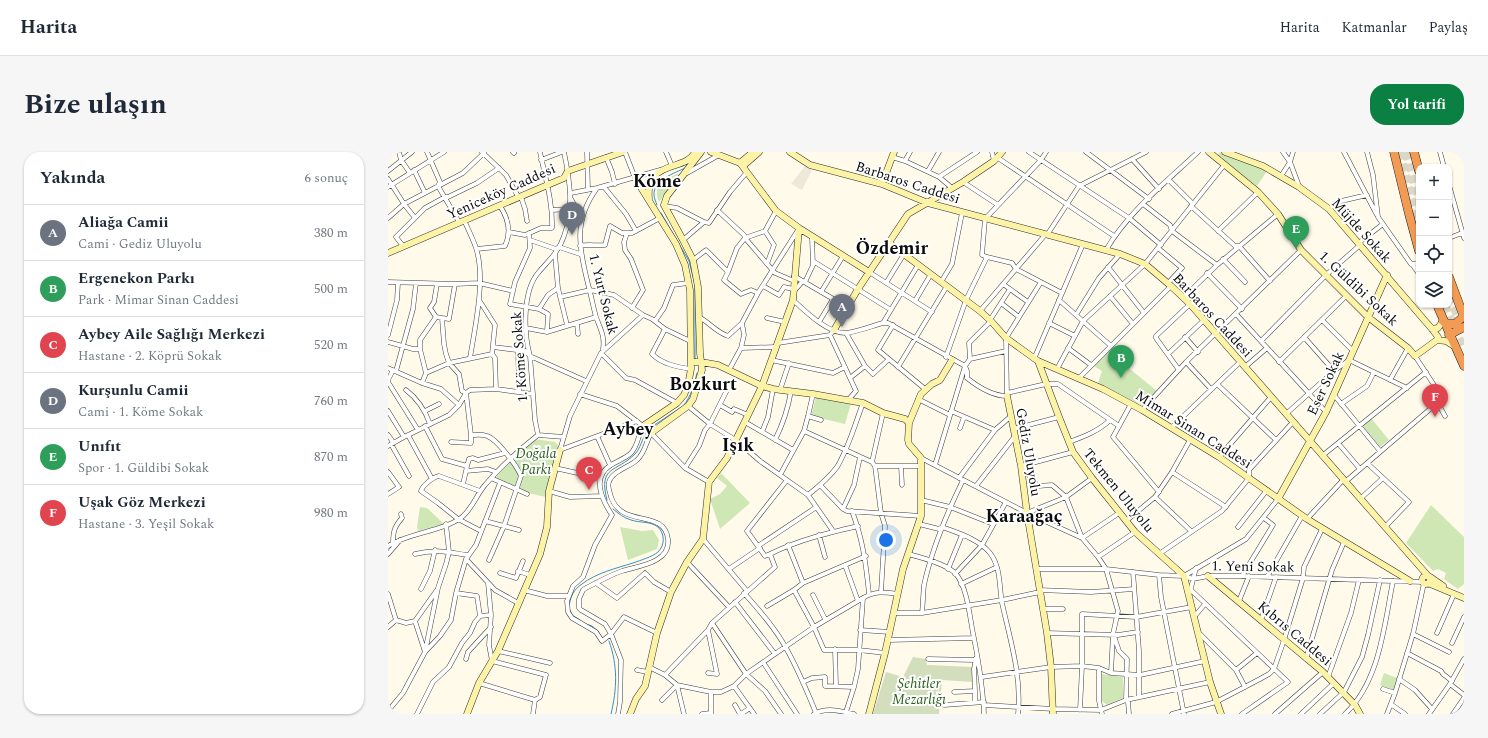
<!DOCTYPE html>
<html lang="tr">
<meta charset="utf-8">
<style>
body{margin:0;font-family:Spectral,serif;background:#f6f6f7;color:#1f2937}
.controls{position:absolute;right:12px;top:12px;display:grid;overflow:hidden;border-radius:8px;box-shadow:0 1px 3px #0004}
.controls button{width:36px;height:36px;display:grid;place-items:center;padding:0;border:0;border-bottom:1px solid #e0e1e3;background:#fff;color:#1f2937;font:20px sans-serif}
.you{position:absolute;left:498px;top:388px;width:14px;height:14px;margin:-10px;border:3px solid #fff;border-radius:50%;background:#1a73e8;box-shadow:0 0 0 6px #1a73e833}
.badge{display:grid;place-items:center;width:26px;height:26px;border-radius:50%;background:#0b8043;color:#fff;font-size:13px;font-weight:700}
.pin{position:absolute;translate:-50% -33px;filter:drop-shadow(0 1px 2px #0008)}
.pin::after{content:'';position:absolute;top:21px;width:14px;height:12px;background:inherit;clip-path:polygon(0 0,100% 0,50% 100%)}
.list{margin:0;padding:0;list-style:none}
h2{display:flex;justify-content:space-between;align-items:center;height:52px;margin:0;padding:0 16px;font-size:17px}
h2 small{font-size:13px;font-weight:400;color:#747a83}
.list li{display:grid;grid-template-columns:26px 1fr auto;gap:12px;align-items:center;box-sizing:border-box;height:56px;padding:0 16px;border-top:1px solid #e0e1e3}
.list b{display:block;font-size:15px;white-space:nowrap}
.list p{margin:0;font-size:13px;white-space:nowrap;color:#747a83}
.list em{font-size:13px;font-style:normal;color:#747a83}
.icon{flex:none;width:22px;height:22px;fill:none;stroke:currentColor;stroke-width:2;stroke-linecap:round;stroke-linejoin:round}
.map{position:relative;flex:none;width:1076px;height:562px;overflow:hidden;border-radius:16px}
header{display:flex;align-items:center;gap:24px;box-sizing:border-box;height:56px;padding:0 20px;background:#fff;border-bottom:1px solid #e0e1e3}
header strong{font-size:19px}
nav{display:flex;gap:22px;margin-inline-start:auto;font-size:14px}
.intro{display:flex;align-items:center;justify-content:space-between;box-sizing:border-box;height:96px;padding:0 24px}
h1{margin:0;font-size:28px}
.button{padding:10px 18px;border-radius:16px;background:#0b8043;color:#fff;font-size:14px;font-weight:700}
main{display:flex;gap:24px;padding:0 24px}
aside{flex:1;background:#fff;border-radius:16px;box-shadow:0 1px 3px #0004}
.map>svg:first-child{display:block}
.green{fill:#cfe7b5}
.cemetery{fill:#d3debc}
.plaza{fill:#ede8da}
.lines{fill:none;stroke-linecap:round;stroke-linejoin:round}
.stream{stroke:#3890c9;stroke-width:1}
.highway-tunnel{stroke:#dad6c8;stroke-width:8;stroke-dasharray:8 4;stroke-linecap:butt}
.street-casing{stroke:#3e3e3e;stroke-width:5}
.secondary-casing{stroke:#2d2d2d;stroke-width:7}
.highway-casing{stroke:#1c1c1c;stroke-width:9}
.street{stroke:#fff;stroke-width:4}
.secondary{stroke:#fdf3a6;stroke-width:6}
.highway{stroke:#f19b55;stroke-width:8}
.labels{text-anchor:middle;stroke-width:4;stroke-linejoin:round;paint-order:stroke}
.street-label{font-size:14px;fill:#0b0b0b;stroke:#fff}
.park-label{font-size:14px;font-style:italic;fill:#2c601e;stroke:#fff}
.district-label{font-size:18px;font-weight:bold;fill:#0b0b0b;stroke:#fff}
</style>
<header>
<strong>Harita</strong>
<nav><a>Harita</a><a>Katmanlar</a><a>Paylaş</a></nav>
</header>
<div class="intro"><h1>Bize ulaşın</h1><a class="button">Yol tarifi</a></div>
<main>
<aside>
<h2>Yakında<small>6 sonuç</small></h2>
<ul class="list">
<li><span class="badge" style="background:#6b7280">A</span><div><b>Aliağa Camii</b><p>Cami · Gediz Uluyolu</p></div><em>380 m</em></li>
<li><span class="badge" style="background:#2e9e5b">B</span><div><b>Ergenekon Parkı</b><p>Park · Mimar Sinan Caddesi</p></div><em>500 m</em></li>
<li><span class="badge" style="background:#e0444e">C</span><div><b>Aybey Aile Sağlığı Merkezi</b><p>Hastane · 2. Köprü Sokak</p></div><em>520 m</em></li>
<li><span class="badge" style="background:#6b7280">D</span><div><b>Kurşunlu Camii</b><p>Cami · 1. Köme Sokak</p></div><em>760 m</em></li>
<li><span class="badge" style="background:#2e9e5b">E</span><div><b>Unıfıt</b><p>Spor · 1. Güldibi Sokak</p></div><em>870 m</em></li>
<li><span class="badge" style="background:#e0444e">F</span><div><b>Uşak Göz Merkezi</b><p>Hastane · 3. Yeşil Sokak</p></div><em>980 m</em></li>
</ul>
</aside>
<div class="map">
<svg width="1076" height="562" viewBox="0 0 1076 562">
<rect width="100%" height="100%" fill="#fffae9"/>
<path class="green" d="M832 0 879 19 869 34 829 4Z
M289 22 292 23 271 50C264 33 275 29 289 22Z
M721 200 769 239 755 254 710 231 714 219 706 214Z
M428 245 463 251 457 272 423 264Z
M983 266 1001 288 992 295 974 273Z
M147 287 167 290 170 293 158 345 131 339C135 322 134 321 123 308Z
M121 310C132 320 133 321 127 335L109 327V324Z
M333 321 362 351 332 377 322 347 332 342 339 334 329 326Z
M1043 353 1076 385V432L1070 437 1056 427 1058 421 1050 417 1045 419 1018 391Z
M32 355 39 356 56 372 30 379 29 375Z
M232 375 254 379 265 378 271 388 269 397 240 408Z
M996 521 1009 526 1006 539 992 533Z
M714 522 735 525V546L719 553 714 549Z"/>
<path class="cemetery" d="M525 505 538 507 539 513 585 515V530L554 528 551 562H485L498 520 515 525Z"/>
<path class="plaza" d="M417 14 424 18 414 38 403 32Z"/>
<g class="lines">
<path class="stream" d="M269 53C268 50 266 46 266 43 265 28 287 21 297 16
M273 61 301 109 307 133V207
M262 276 295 254C303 245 306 233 309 221
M219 348C210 313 228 321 247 302 252 297 255 286 258 280
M181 455C182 445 186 437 194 432 208 421 229 416 245 411 253 408 264 405 270 400 277 393 277 382 270 375 262 369 252 371 243 368 236 366 231 362 225 357
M182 458 184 463 192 468
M198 472 204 474 211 480
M221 489C230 514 229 537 223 562"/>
<path class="highway-tunnel" d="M1012 0 1031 78
M1018 0 1031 50
M1061 144 1076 180
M1057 153 1076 197"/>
<defs>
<path id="street" d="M11 0 13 8 22 21
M39 0 52 30 50 34 71 70
M94 0 118 23 131 46
M125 0 126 1
M199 0 200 38
M237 0 247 26
M278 0 284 14
M604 0 606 9
M641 0 741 66 773 93
M698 0 761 47
M895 0 902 10 911 34
M956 0 989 63
M979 0 985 23 990 65 1023 112 1031 111
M1052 0 1056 15
M218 5 224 20 227 32
M504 5 517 9 551 25 564 36
M610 6 726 84
M744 7 771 37
M153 8 174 0
M517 9 522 0
M26 18 37 41
M0 19 24 0
M540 19 551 0
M299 21 331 3
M893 24 902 10 905 0
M551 25 589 0
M0 27 16 52 27 66
M781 28 805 52
M575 30 610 53
M1061 33 1076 86
M0 35 56 0
M216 35 238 62 248 79
M183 41 209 36
M133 45 137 57 139 69
M183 47 194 67
M755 52 782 73 784 79 829 113
M276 54 289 56 316 70
M803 54 847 94H851L882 129
M941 57 949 50 979 43
M164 58 182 57
M329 58 356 83 357 86 387 121 406 129
M0 66 16 52 75 21 96 1
M76 68C80 77 85 87 88 96 98 126 87 175 82 206
M377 79 386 93 379 112
M830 79 870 40
M121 80 137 83 153 76H164C165 50 157 25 152 0
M141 81 142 96 127 130 122 152 151 157 160 162 159 180
M239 81 236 90 237 98 243 107 255 138 244 156
M659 83 691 34 758 0
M1061 86 1074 81
M142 88 168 97 171 95 192 102
M295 88 316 70 321 71 342 40 359 20
M15 94 8 85 37 56 57 45H60L89 31 111 16
M192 94C200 92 208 94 217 93L222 74 234 81H244L272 66
M770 96 794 116 780 131
M89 97 117 94C124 79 120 66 112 54
M718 98C740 60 778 30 810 0
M167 102 170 136 179 173
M599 105 624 111 628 117 674 141
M835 107 857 130
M305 108 318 98 340 120 336 128 353 142 363 138 370 141
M425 109 503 158
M1024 112 1031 122
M720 115 756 161
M340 120 349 96 357 86 377 79 388 59
M481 120 544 160
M819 121 854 157
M406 124 459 155
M0 130 67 132 91 131 125 139
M417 130 425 113 424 85
M553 130 564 112 574 61
M498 131 516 102
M49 132 46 150 42 156 48 165 54 166 56 192 58 202 61 211 71 222 74 239 78 241 83 283C88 283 94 282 99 284 109 287 129 314 133 324L116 374 101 408
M615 132 640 150
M375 134 391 143 396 135 405 137
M406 139 415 129
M433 140 455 104
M722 144 745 172
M172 145 202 138 226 143 255 163 264 167 277 177 302 189
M796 145 829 113 890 62
M91 148 107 173 104 202 107 206 108 237
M405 148C417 159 440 182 458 181 469 180 484 174 495 171H500L577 214 579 219V226C589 234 605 244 619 244L618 186 653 130
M671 148 723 194
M527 149 543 122
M613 151 631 165
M151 157 160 143 170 136
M592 159 657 83
M848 162 938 260
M688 163 711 126 732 102
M311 165C322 171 328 180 340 184L354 171
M54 166 61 167 67 132
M379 166 397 170
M602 168 622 137
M934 168 965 199
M267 169 276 156 285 133 300 131
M431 170 445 147
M189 171 190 182
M495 171 530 113
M661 171 687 184
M505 173 490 198 537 237
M138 176 159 180 208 165
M277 177 264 202C274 212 289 215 303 217
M458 181 477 214 485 222 501 207
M0 183 9 148 10 131
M442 183 468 239 461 247
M797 185 810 200
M916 185 946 219
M873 189 938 123 972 93 973 89 995 72
M0 190 25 197H32
M390 191 442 183 446 178
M105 195 137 199 142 204 198 229
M353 196 388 195
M680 196 703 213
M215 197C217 184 212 176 208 165 205 154 203 143 200 132 191 96 185 69 209 36L272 18
M130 198 131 240
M213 201 238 226 247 228 289 251
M780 202 816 168
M1027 204 1046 233 1047 246 1057 264
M558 205 578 148 599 105 594 103 597 67 653 8 658 0
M582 207 618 199
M646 207 695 92
M383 208 445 221 457 215
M798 210 823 237
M891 210 958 144
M510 215 559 134
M857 215 879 196
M0 216 34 231 53 237 71 253
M669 217 695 169 757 112 837 12
M341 218 353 196 356 183 354 171 370 141 410 78
M791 218 768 186V184L802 152
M8 219 25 157 28 131
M38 221 61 211 104 202
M462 226 477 214
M690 227 783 134
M0 228 5 218
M1002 228 1020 196
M0 230 30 278
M34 231 38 221 32 197V188L48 165
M829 232 888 288
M18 238C30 247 37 258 42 272
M392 238 401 211
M619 241 658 232H670L731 274
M192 242 229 254 255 274C250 283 250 295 242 302 236 307 229 309 223 313 203 325 214 348 224 363L207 393 195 425 185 434 179 449 180 460 184 466 208 480 214 489 223 482 236 465 269 481
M946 243 992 299
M530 247 562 263
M743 252 725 285 771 340
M953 252 979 234 986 220
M332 253 344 260 346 257 360 263
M300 254 322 272 349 289 372 309 420 343 445 379
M754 258 798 210 913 98
M0 259 16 285
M37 259 51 252
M563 259 607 278
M495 261 484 310 487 314H533
M898 262 946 219 961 208 1019 236
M420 264 433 268
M357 270 405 298
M37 274 54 307 79 314 78 319 100 317 108 320
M572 276 576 265
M783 276 852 210
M625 277 671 265
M416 279 484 310
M374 280 380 265 385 237
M0 283 5 290
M20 283 44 327
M150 283 147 268 142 204C136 182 134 140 150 121 160 109 171 100 176 84 186 56 182 29 176 0
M209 284 222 313
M387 288C395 272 400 257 403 239
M63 290 83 291V283
M681 290C695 285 711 279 722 268
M950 291 972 317
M3 292 21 324
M0 294 16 285 61 263 71 253 78 241 82 238 108 237 145 242
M172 298 182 264 213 201 255 163
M172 298 249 269
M685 300 633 314 650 334 664 333 678 345 694 386 731 361
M934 304 1038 220
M831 305 883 245
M533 306 639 361 694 386 710 405 718 417 730 459 725 482 723 521
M979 311 1021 350 997 375
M547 313 577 214 582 207 581 191 603 169
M79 314 81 307 85 306 90 308 117 301
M487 314 493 361 497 374 493 440
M513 314 514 333
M167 316 212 326
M297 316 311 294 317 278 322 272 338 240
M0 320 11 335 0 342
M784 320 838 355
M392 323 416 279 420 264 425 242
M103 326 139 342
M571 326 607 278 622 265
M957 330 1041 258 1045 253 1047 246
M75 332 78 319
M432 333 455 357 459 359 533 364
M588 334 627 284
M92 339 51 324C45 325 35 333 33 339L50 351 70 367 93 379
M161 339 182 345 214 344
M420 343C430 335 441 326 449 315 461 295 467 272 475 251
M767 345 803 379
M972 347 995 326
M533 348 562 355 605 372
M455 357 466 333 472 305
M464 359C475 388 478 412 481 442
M639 361 678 345 704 326
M919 367 955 328
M97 369 131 378
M738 369 767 345 784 320 802 288
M531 372 551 377 554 375C570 381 591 387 602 401 613 415 611 434 614 451 622 487 634 525 630 562
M850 375 879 338
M431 383 437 405
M315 387 359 439
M5 390C5 379 7 374 14 366L13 362
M400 393 415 431
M0 394C22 380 54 380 74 365 84 357 89 342 97 333 113 314 131 298 150 283L176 285
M370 394 427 356
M0 402 12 388
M27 402C48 397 59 400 79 403
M382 402 377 404 359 379 399 328
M520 402C532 405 560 413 568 422 580 436 582 469 586 486 591 512 595 536 596 562
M771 402 834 359 861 326V318L905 270
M710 405 747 380
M78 407 107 438 130 451
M299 410 341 455
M457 413 470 449
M341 417 372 396
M560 417 574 383
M648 417H718L771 423 796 424 805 427 820 424H854L1035 430
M130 419 142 423
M745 420 751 499V545
M112 421 128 426 135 409
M567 422 594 393 618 350
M771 423 773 445 796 562
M796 424 858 387 890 347
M854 424 885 373 876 366
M879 425 914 364
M100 431 103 463 101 493 104 509 158 523 152 545 147 548 145 562
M208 431 229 446 257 421 266 430 283 440
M573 432 609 415
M33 437 42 419 47 398
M136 438 159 444H180
M406 438 426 475 436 498H471L497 501
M651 438 703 440 746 437
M803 438 900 530 854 562
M802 440 808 416
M68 441 89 444 92 464
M356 441C371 458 387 476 398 496 410 517 419 539 428 561
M0 442 8 468
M425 443 437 467
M851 449 861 424
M347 450 387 502
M379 454 406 438 415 431 478 404
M655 457H675
M506 461H534L614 448 652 440
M534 461C535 452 535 442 536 433 544 396 559 361 575 328
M92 464 103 463
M806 465 817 452
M8 468 18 471 27 469 49 438
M873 468 888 425
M27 469 37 500
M324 471 358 522 377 539 393 562
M0 475 8 468
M320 478 329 522 320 521
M472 478 502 480
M659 481 730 483 750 480
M811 481 848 518 857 535
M1049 481 1066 442
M1025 482 1061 500
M726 484 731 499 739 507 738 548 740 550 741 562
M500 488 586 486
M1064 491 1076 465
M447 497 448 534
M110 499 162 511
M37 500 50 436 58 412 61 400 58 372
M1019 501 1053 519 1055 522 1064 529
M78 507 80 500 103 475
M540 507 587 508
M918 507 944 418 956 390
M375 510 409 562
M261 515 277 523 289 533 296 562
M711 516V549L714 562
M249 518 260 520
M848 518 869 501
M277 523 320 478 324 471 387 415 382 402C410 388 440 381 470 374
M594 525 663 515 694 514 711 516 723 521 752 523 817 509
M940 525 963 461 971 428
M1011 527 1027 538 1044 557
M415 530 424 526 437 525V534L466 535
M91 531 147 548
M1062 532 1076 543
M346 534 366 562
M995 537 1007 541
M587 539 586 517 588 506
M323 540V562
M566 540 587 539V550
M274 548 289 533 323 540H333L346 534 358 522 426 475 475 446C487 439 496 440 509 442
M347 553 352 562
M556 553 596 550
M596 553 665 557 713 558 738 548 822 530
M1004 553 1017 562
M692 558 694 514V462L748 465 804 455
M0 559 15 541 37 500 52 484 63 468 68 441 78 407 88 393 112 331
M458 560 466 535 470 517 475 446
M29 562 45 530 61 515 74 491 82 481 87 470 92 464
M230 562 232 550 233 508 223 482 217 472 193 458 191 456V447L195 438 198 436C210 430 222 423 234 419 250 414 283 411 280 387 276 356 234 377 223 345 222 340 219 334 221 330 224 319 242 315 249 308 257 301 258 290 263 281L297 316 321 330
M314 562 323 561
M353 562 362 556
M426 562C439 555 453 559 466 562
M784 562 828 550 872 527 881 522 886 517 896 488 915 426 916 415 934 377
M887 562 935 520
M913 562 946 531
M932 562 956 540 974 505 980 483 992 428
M957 562C992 529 996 474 1005 429
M999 562 1007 541 1025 482 1036 431
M1041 562 1062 532 1076 507
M1065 562 1076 546"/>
<path id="secondary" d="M323 0 352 11 388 59 411 76 481 120
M402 0 422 13 494 32 540 51 732 102 757 112 783 134 802 152 1041 425
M821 0 870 40 890 62 913 98 980 165 1020 196 1027 204 1049 188 1058 189 1066 194
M837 0 875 14 911 35 941 57 1044 177 1050 185 1049 188
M352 11 365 0
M355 14 371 0
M247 26 288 92 297 113 302 138 303 217 300 233 296 243 289 251 255 274 263 281 300 254 305 247 314 218 312 201 310 135 305 108 295 88 276 53
M494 32 506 0
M261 47C257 7 298 20 307 0
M276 53 279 44 313 0
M501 91 592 159 603 169 618 186 650 209 715 237 754 258 831 305 919 367 1022 429
M0 101 176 26 180 19 235 0
M1044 177 1050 176 1055 169
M446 178 470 137 520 62 575 30 606 9 614 0
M650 209 671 265 685 300 704 326 747 380 796 424 822 530 833 562
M303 210H313L330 213 374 234 385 237 425 242 475 251 495 261 517 267 521 271
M619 244 633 314 639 361 659 481 663 515 665 562
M890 347 938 260 999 123
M820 424 935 520 967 553 972 562
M1034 428a4 4 0 1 1 8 0a4 4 0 1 1-8 0Z
M1042 425 1055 434
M1040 431 1076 446
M79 562 91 531 110 499 152 402 159 375 161 339 172 298
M242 562 248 547 257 534 269 481 283 440 299 410 315 387 321 330 339 306 360 263 374 234 405 148 411 76
M481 562 497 501 515 417 533 364V306L521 292 520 288 521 271 533 242 544 232 552 228 564 208"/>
<path id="highway" d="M1006 0 1021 62 1031 99
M1026 0 1031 19
M1061 125 1076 165
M1049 153 1076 214
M1055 169 1060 172H1067L1076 164
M1061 183 1076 175"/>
</defs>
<use href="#street" class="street-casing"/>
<use href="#secondary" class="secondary-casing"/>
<use href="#highway" class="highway-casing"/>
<use href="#street" class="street"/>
<use href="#secondary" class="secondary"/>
<use href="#highway" class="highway"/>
</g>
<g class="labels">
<g class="street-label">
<text transform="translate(520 30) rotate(18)" y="5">Barbaros Caddesi</text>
<text transform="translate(113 39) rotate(-24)" y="5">Yeniceköy Caddesi</text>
<text transform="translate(974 78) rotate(48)" y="5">Müjde Sokak</text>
<text transform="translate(971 136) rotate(43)" y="5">1. Güldibi Sokak</text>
<text transform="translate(216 142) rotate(76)" y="5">1. Yurt Sokak</text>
<text transform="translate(825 163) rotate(47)" y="5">Barbaros Caddesi</text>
<text transform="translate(131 205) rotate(-94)" y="5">1. Köme Sokak</text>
<text transform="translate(937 231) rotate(-65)" y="5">Eser Sokak</text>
<text transform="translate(806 277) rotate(32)" y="5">Mimar Sinan Caddesi</text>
<text transform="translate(641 300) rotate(80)" y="5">Gediz Uluyolu</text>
<text transform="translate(731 338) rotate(51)" y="5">Tekmen Uluyolu</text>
<text transform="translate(865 414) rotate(1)" y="5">1. Yeni Sokak</text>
<text transform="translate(907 481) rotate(40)" y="5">Kıbrıs Caddesi</text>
</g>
<g class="park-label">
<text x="148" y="306">Doğala<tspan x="148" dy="16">Parkı</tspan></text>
<text x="531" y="536">Şehitler<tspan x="531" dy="16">Mezarlığı</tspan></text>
</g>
<g class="district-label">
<text x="269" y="35">Köme</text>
<text x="504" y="102">Özdemir</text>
<text x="315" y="238">Bozkurt</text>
<text x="240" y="283">Aybey</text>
<text x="350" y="299">Işık</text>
<text x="636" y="370">Karaağaç</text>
</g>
</g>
</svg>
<div class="controls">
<button>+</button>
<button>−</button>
<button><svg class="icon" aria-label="locate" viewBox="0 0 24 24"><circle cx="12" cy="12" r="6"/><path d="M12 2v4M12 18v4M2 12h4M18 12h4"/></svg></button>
<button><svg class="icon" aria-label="layers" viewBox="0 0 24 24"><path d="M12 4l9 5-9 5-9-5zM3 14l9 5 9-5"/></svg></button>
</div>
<div class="you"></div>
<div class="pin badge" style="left:454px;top:175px;background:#6b7280">A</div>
<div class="pin badge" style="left:733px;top:226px;background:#2e9e5b">B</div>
<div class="pin badge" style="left:201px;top:338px;background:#e0444e">C</div>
<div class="pin badge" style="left:184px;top:83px;background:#6b7280">D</div>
<div class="pin badge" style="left:908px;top:97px;background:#2e9e5b">E</div>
<div class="pin badge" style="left:1047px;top:265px;background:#e0444e">F</div>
</div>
</main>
